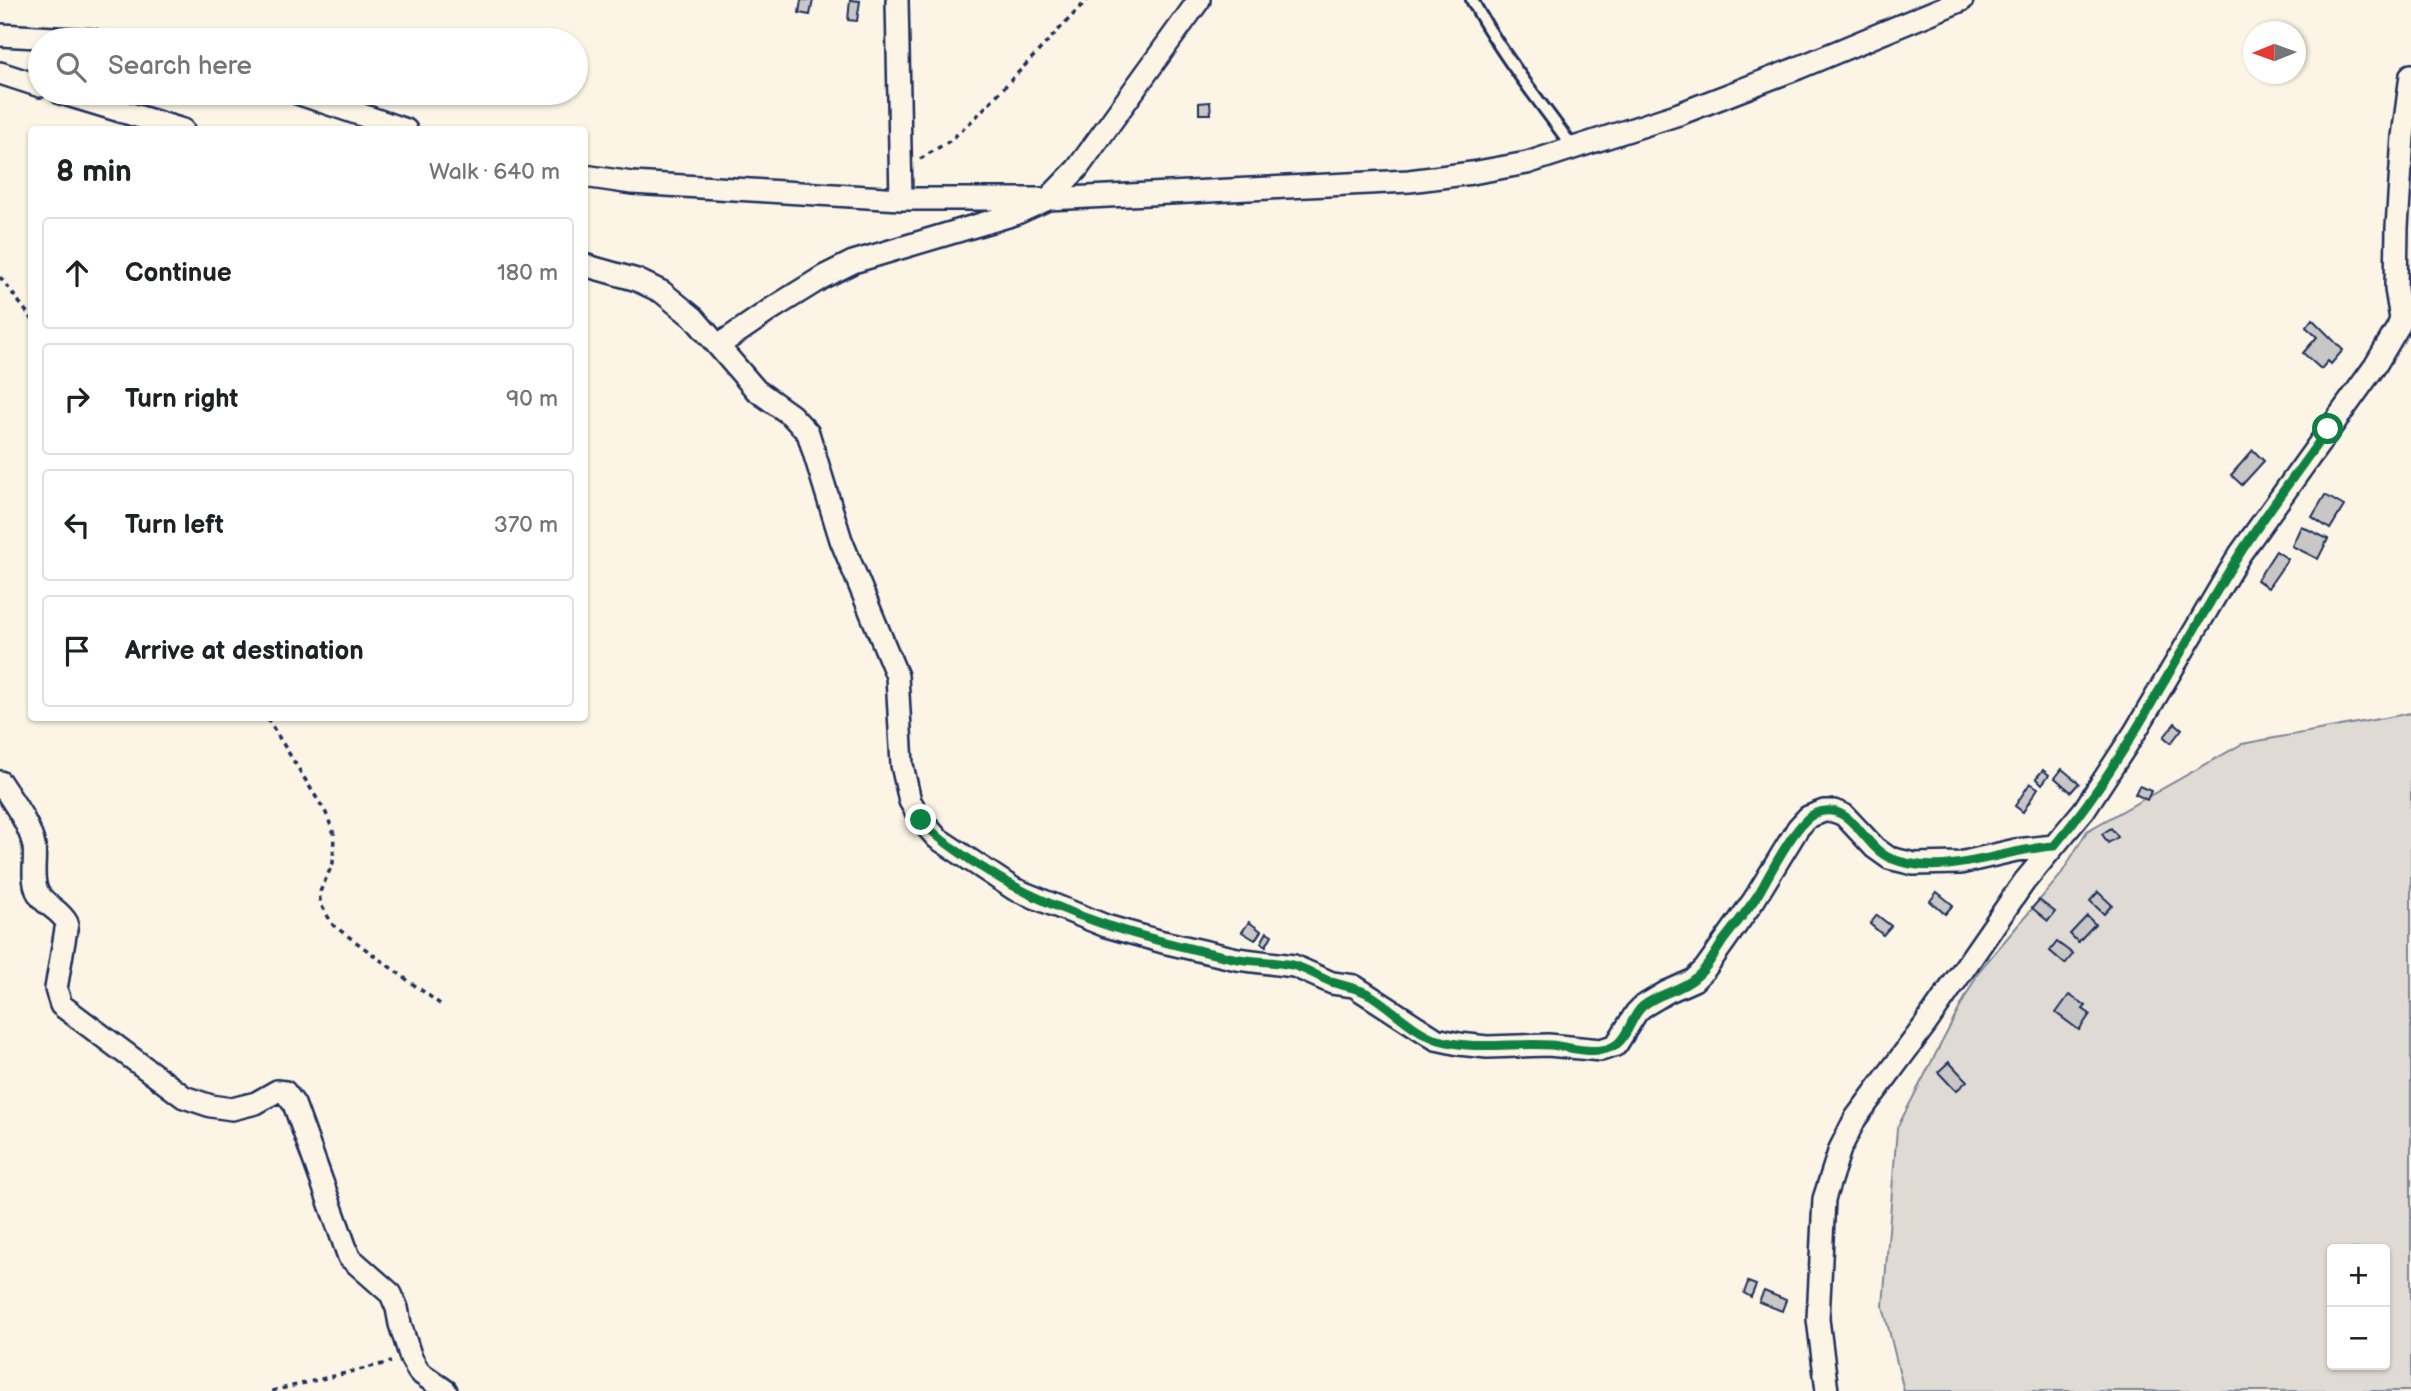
<!DOCTYPE html>
<meta charset="utf-8">
<style>
body{margin:0;font-family:"Balsamiq Sans",sans-serif;background:#f2f2f2;color:#202124}
.controls{position:absolute;right:21px;bottom:21px;display:grid;overflow:hidden;border-radius:7px;box-shadow:0 2px 5px #0004}
.controls button{width:63px;height:63px;display:grid;place-items:center;padding:0;border:0;border-bottom:2px solid #e0e0e0;background:#fff;color:#202124;font:35px sans-serif}
.compass{position:absolute;left:2243px;top:21px;width:63px;height:63px;border-radius:50%;background:#fff;box-shadow:0 2px 5px #0004;rotate:269deg}
.stop{position:absolute;width:21px;height:21px;margin:-16px;border:5px solid #0b8043;border-radius:50%;background:#fff}
.stop.end{background:#0b8043;border-color:#fff;box-shadow:0 2px 7px #0008}
.list{margin:0;padding:0;list-style:none}
h2{display:flex;justify-content:space-between;align-items:center;height:91px;margin:0;padding:0 28px;font-size:30px}
h2 small{font-size:23px;font-weight:400;color:#757577}
.list li{display:grid;grid-template-columns:46px 1fr auto;gap:21px;align-items:center;box-sizing:border-box;height:112px;margin:0 14px 14px;padding:0 14px;border:2px solid #e0e0e0;border-radius:7px}
.list b{display:block;font-size:26px;white-space:nowrap}
.list em{font-size:23px;font-style:normal;color:#757577}
.icon{flex:none;width:38px;height:38px;fill:none;stroke:currentColor;stroke-width:2;stroke-linecap:round;stroke-linejoin:round}
.map{position:relative;flex:none;width:2411px;height:1391px;overflow:hidden}
.search{position:absolute;background:#fff;box-shadow:0 2px 5px #0004;left:28px;top:28px;width:560px;height:77px;display:flex;align-items:center;gap:18px;box-sizing:border-box;padding:0 24px;border-radius:38px;color:#757577;font-size:26px}
.panel{position:absolute;background:#fff;box-shadow:0 2px 5px #0004;left:28px;top:126px;width:560px;height:595px;border-radius:7px}
.map>svg:first-child{display:block}
.green{fill:#dfdbd4;stroke:#7d8599;stroke-width:2;fill-rule:evenodd}
.building{fill:#c8c7c6;stroke:#1b2f5e;stroke-width:2}
.lines{fill:none;stroke-linecap:round;stroke-linejoin:round}
.service-casing{stroke:#1b2f5e;stroke-width:16}
.minor-casing{stroke:#1b2f5e;stroke-width:26}
.path{stroke:#1b2f5e;stroke-width:3.5;stroke-dasharray:5 5;stroke-linecap:butt}
.service{stroke:#fcf5e5;stroke-width:10}
.minor{stroke:#fcf5e5;stroke-width:21}
.route{stroke:#0b8043;stroke-width:9}
</style>
<div class="map">
<svg width="2411" height="1391" viewBox="0 0 2411 1391">
<rect width="100%" height="100%" fill="#fcf5e5"/>
<filter id="ink" filterUnits="userSpaceOnUse"><feTurbulence type="fractalNoise" baseFrequency=".0143" numOctaves="2"/><feDisplacementMap in="SourceGraphic" scale="14" xChannelSelector="R" yChannelSelector="G"/><feConvolveMatrix kernelMatrix="1 2 1 2 8 2 1 2 1" color-interpolation-filters="sRGB"/></filter>
<g filter="url(#ink)">
<path class="green" d="M2411 713V1391H1904L1883 1306 1897 1128 1979 971 2060 876 2087 831 2242 744ZM2332 1249H2385V1365H2332Z"/>
<path class="building" d="M801 0H813L810 15 799 13Z
M850 0 860 1 857 21 848 20Z
M1210 102 1211 114H1199V103Z
M2312 319 2343 350 2331 364 2328 361 2321 369 2303 353 2317 337 2306 327Z
M2253 450 2264 461 2242 485 2231 475Z
M2325 495 2344 506 2330 529 2312 517Z
M2301 526 2328 539 2318 559 2292 546Z
M2276 551 2288 559 2268 588 2257 580Z
M2175 723 2182 729 2171 743 2164 737Z
M2062 769 2079 783 2071 792 2055 778Z
M2043 770 2049 775 2042 784 2036 778Z
M2030 783 2038 788 2023 812 2015 806Z
M2139 786 2151 791 2147 800 2135 794Z
M2111 828 2118 837 2108 843 2102 834Z
M1937 892 1953 905 1945 914 1930 901Z
M2098 892 2112 905 2104 914 2090 901Z
M2039 900 2055 912 2048 921 2032 908Z
M1877 915 1891 926 1883 935 1870 924Z
M2087 916 2095 924 2078 942 2070 934Z
M1249 922 1261 931 1255 940 1242 932Z
M1267 932 1272 935 1266 946 1261 943Z
M2057 942 2073 954 2065 964 2050 951Z
M2069 995 2086 1006 2083 1009 2090 1014 2079 1030 2056 1013Z
M1949 1062 1967 1081 1956 1091 1938 1072Z
M1748 1282 1756 1285 1751 1297 1744 1293Z
M1764 1291 1786 1300 1782 1311 1759 1302Z"/>
<g class="lines">
<defs>
<path id="service" d="M1472 0C1500 53 1539 100 1574 149"/>
<path id="minor" d="M897 0 901 199
M0 35 93 40
M0 73 40 86
M61 93 183 130
M297 93 406 130
M584 176 632 183 901 199H1048L1409 181 1472 173 1527 163 1679 114 1798 68 1962 0
M584 265 637 280 662 292 694 318 756 390 791 415 808 433 841 540 897 676 902 765 910 801 921 820 937 838 1014 889 1106 926 1163 942 1237 959 1294 966 1332 983 1354 986 1436 1039 1459 1044 1487 1047 1548 1045 1601 1050 1616 1045 1636 1013 1642 1007 1667 992 1694 980 1705 969 1754 900 1798 828 1808 817 1824 811H1834L1844 815 1875 848 1889 858 1914 864 1960 863 2016 850 2054 846
M719 345 773 308 823 277 853 262 1015 214 1048 199 1077 169 1199 0
M0 782C13 802 29 823 34 846 36 861 31 877 37 891 43 905 60 909 67 923L56 989 61 1005 184 1097 211 1106 232 1109 256 1103 277 1091 285 1092 294 1104 349 1257 391 1294 397 1308 400 1324 411 1358 419 1372 446 1391
M1827 1391 1818 1319 1824 1199 1840 1149 1855 1119 1925 1025 2024 882 2084 810 2135 732 2240 554 2375 366 2398 327 2401 319 2396 289 2397 227 2403 137 2411 75"/>
</defs>
<use href="#service" class="service-casing"/>
<use href="#minor" class="minor-casing"/>
<path class="path" d="M920 159 951 140 975 118 1087 0
M0 277 32 319
M267 718 326 813 334 834 333 863 319 894 321 905 333 925 440 1004
M272 1391 391 1362"/>
<use href="#service" class="service"/>
<use href="#minor" class="minor"/>
</g>
</g>
<g class="lines" filter="url(#ink)">
<path class="route" d="M921 820C938 839 957 851 978 865 1055 915 1143 939 1233 958 1252 962 1273 961 1292 965 1305 968 1317 976 1329 981 1344 987 1358 987 1372 996 1394 1010 1414 1032 1439 1040 1476 1051 1514 1042 1551 1045 1570 1047 1600 1057 1617 1044 1629 1035 1631 1016 1643 1006 1659 993 1680 991 1695 978 1707 969 1715 953 1723 941 1735 925 1748 910 1759 893 1770 874 1797 820 1816 813 1852 800 1863 847 1890 858 1943 880 2001 849 2054 846 2129 758 2177 652 2239 555 2267 512 2298 471 2328 429"/>
</g>
</svg>
<div class="controls">
<button>+</button>
<button>−</button>
</div>
<svg class="compass" viewBox="-18 -18 36 36"><path d="M0-13l5 13h-10z" fill="#e53935"/><path d="M0 13l5-13h-10z" fill="#757577"/></svg>
<div class="stop" style="left:2328px;top:429px"></div>
<div class="stop end" style="left:921px;top:820px"></div>
<div class="search"><svg class="icon" aria-label="search" viewBox="0 0 24 24"><circle cx="10" cy="10" r="6"/><path d="M15 15l6 6"/></svg>Search here</div>
<section class="panel">
<h2>8 min<small>Walk · 640 m</small></h2>
<ul class="list">
<li><svg class="icon" aria-label="ahead" viewBox="0 0 24 24"><path d="M12 20V5M6 11l6-6 6 6"/></svg><div><b>Continue</b></div><em>180 m</em></li>
<li><svg class="icon" aria-label="right" viewBox="0 0 24 24"><path d="M7 20v-9h11M14 6l5 5-5 5"/></svg><div><b>Turn right</b></div><em>90 m</em></li>
<li><svg class="icon" aria-label="left" viewBox="0 0 24 24"><path d="M17 20v-9H6M10 6l-5 5 5 5"/></svg><div><b>Turn left</b></div><em>370 m</em></li>
<li><svg class="icon" aria-label="arrive" viewBox="0 0 24 24"><path d="M6 21V4h12l-3 4 3 4H6"/></svg><div><b>Arrive at destination</b></div></li>
</ul>
</section>
</div>
